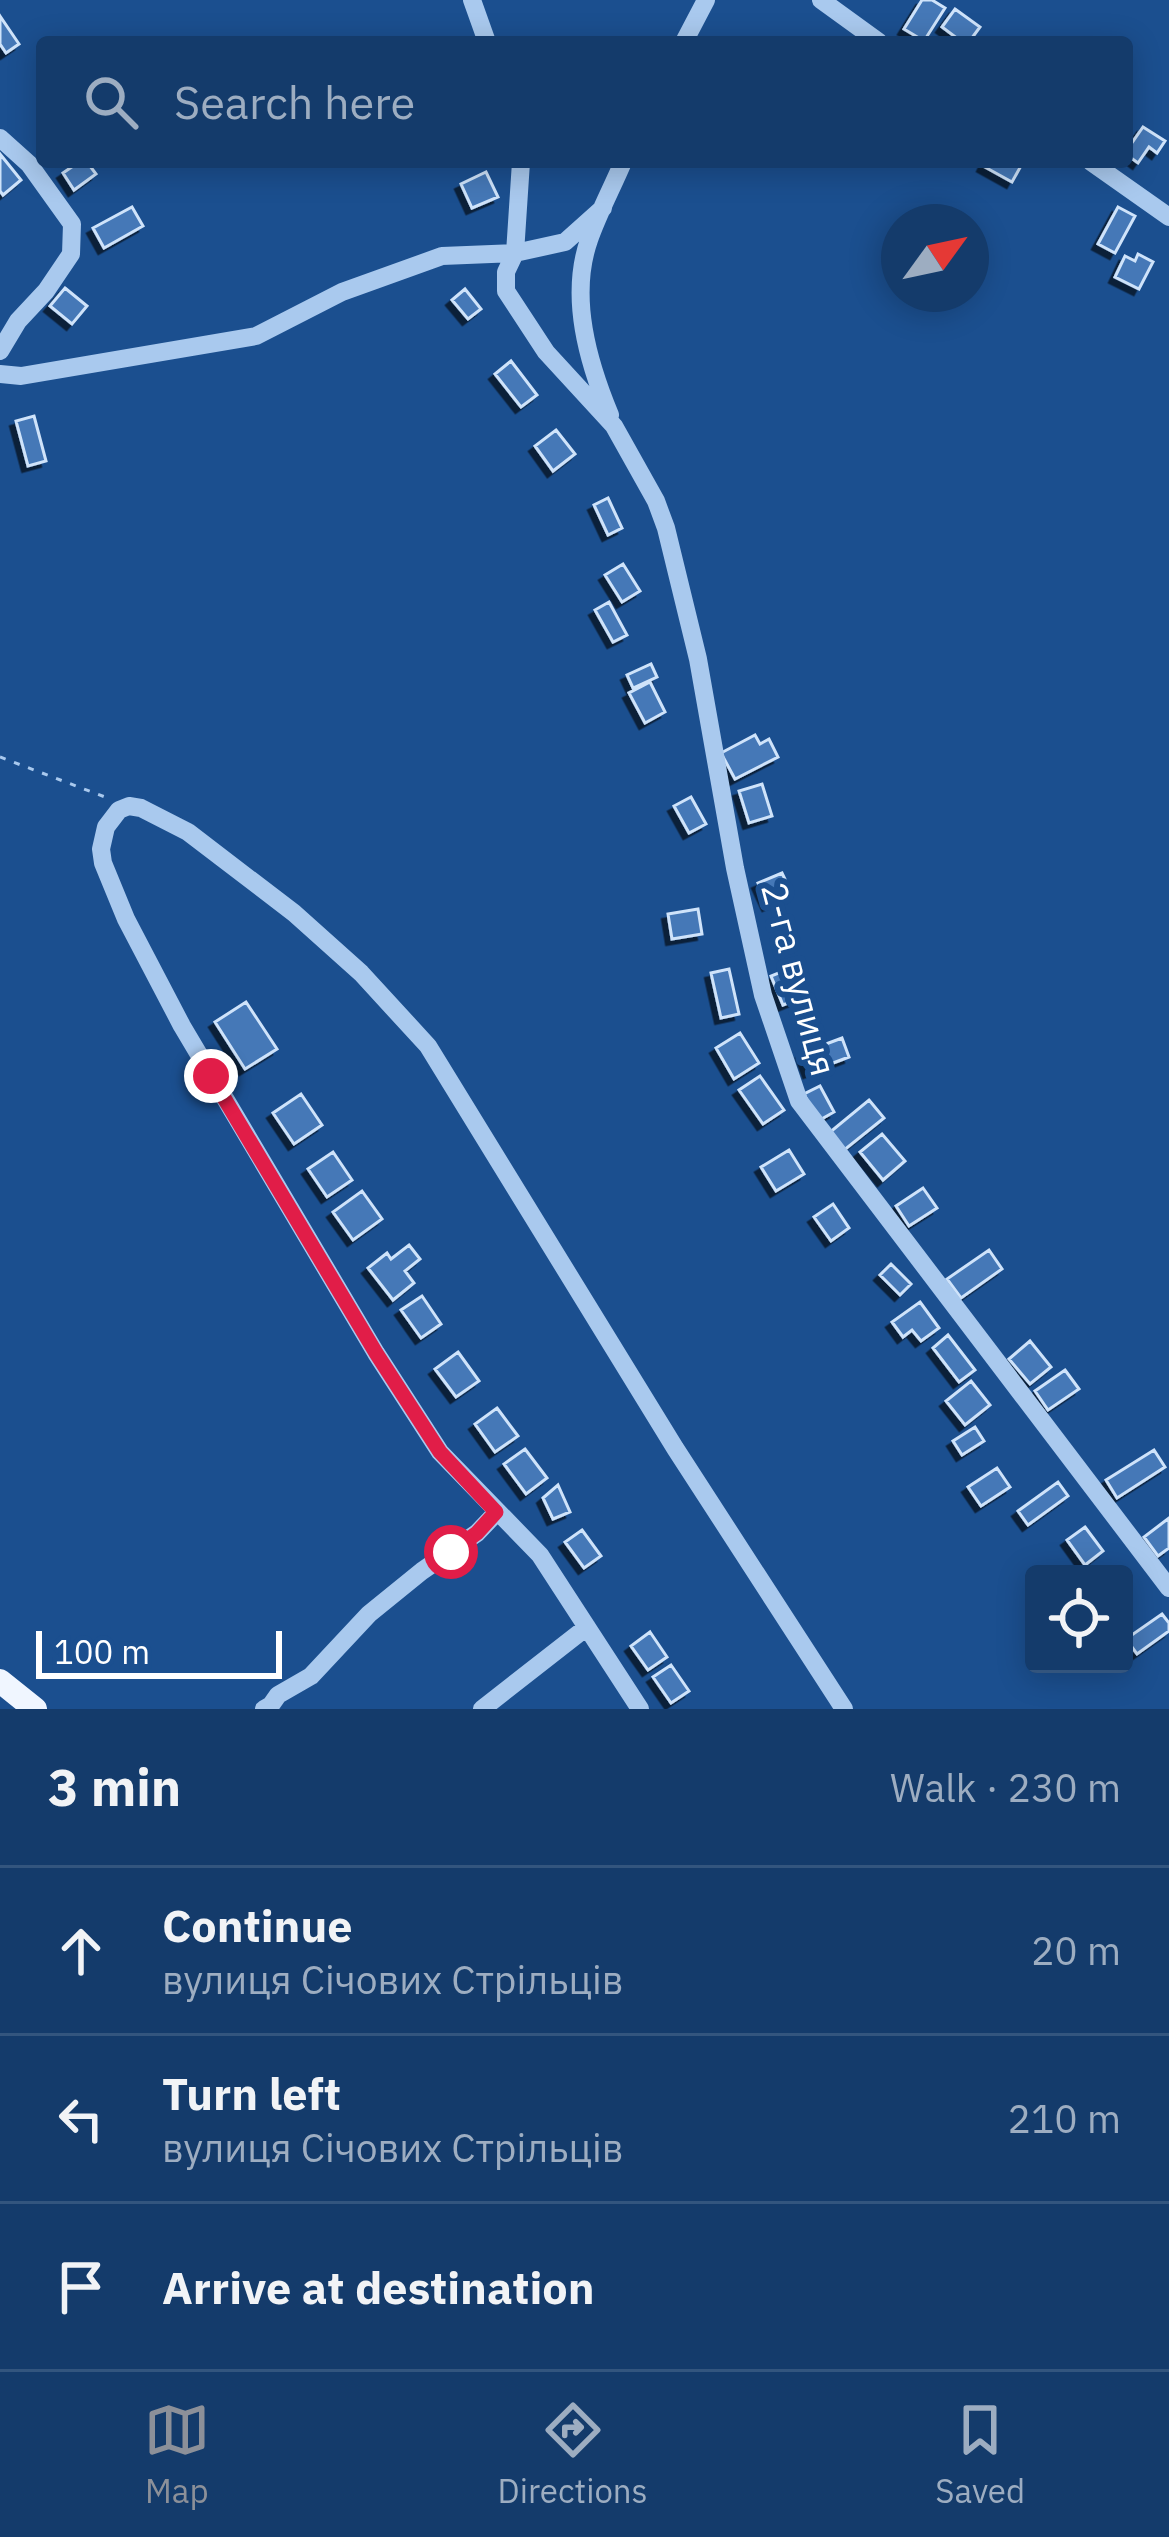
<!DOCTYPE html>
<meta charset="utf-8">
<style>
body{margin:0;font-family:"IBM Plex Sans",sans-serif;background:#1d4271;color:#f1f3f6}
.controls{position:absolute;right:36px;bottom:36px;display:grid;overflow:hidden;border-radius:12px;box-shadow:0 6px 30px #0003}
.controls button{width:108px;height:108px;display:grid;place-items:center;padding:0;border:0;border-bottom:3px solid #33557e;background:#143b6b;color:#f1f3f6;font:60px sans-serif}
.compass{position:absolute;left:881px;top:204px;width:108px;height:108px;border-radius:50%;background:#143b6b;box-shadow:0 6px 30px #0003;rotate:57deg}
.scale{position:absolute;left:36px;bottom:30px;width:246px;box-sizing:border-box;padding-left:12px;border:6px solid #fff;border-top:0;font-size:33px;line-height:42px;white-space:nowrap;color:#fff;-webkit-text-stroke:9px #1b4f8f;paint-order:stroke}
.stop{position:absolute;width:36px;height:36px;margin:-27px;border:9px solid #e11d48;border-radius:50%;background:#fff}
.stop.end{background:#e11d48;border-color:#fff;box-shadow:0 3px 12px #0008}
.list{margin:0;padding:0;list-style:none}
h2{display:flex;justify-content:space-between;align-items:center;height:156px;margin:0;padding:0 48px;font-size:51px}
h2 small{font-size:39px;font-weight:400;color:#9dadc1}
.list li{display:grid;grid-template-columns:78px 1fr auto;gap:36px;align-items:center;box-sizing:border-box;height:168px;padding:0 48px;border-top:3px solid #33557e}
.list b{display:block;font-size:45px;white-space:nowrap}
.list p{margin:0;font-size:39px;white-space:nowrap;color:#9dadc1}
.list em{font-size:39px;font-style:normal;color:#9dadc1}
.icon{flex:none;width:66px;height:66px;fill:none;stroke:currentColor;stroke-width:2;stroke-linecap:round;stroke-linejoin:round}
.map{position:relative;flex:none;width:1169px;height:1709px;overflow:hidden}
.search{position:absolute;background:#143b6b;box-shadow:0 6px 30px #0003;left:36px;right:36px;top:36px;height:132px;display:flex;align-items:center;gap:30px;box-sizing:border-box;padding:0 42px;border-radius:12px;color:#9dadc1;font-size:45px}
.sheet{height:660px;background:#143b6b}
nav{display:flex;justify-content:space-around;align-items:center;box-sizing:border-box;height:168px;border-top:3px solid #33557e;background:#143b6b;font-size:33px;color:#9dadc1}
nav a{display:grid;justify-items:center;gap:6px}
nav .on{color:#8c9099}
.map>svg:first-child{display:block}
.building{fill:#4478b7;stroke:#cfe3fa;stroke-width:3;filter:url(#shadow)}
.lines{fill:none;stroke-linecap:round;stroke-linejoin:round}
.path{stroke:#a9c9ee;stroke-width:3;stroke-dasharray:6 9;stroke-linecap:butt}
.minor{stroke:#a9c9ee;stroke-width:18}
.major{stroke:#f0f6ff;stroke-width:24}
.route{stroke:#e11d48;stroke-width:15}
.labels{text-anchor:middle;stroke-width:12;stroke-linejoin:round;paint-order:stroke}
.street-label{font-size:36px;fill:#fff;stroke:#1b4f8f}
</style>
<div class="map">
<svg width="1169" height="1709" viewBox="0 0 1169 1709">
<defs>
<filter id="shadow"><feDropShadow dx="-5.5" dy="5.5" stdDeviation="0" flood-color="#0009"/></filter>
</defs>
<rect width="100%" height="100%" fill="#1b4f8f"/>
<path class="building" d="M922 0H932L945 8 924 41 904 29Z
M955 9 980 27 969 42H962L942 27Z
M0 16 19 44 6 53 0 44Z
M1143 127 1165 141 1157 153 1149 147 1138 163 1127 155V150Z
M0 154 21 180 3 195 0 191Z
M79 162H87L96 174 74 190 63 173Z
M985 162H1019L1022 164 1012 182 983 166Z
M486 172 498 197 472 208 461 184Z
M132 207 143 226 104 248 93 228Z
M1118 207 1135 216 1115 253 1098 244Z
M1138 254 1153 262 1139 289 1115 277 1125 256 1135 261Z
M65 288 87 306 72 324 50 306Z
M465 289 481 309 468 319 452 300Z
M511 361 537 395 521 407 495 374Z
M34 416 46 461 28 466 16 421Z
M556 430 575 454 553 471 535 446Z
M608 498 622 528 608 535 594 505Z
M623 564 640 591 622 602 605 575Z
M609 602 627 635 613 642 595 610Z
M651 664 657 677 633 688 627 675Z
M650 682 665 712 645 723 629 693Z
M755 735 760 744 769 739 778 757 735 779 721 753Z
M762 784 772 816 749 823 739 791Z
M691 797 706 824 689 833 674 806Z
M782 873 792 894 768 905 758 883Z
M698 909 702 934 672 939 668 914Z
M796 966 808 995 783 1005 771 976Z
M729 969 739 1014 721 1018 711 973Z
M246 1002 277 1049 245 1069 215 1022Z
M740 1033 759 1063 734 1079 716 1048Z
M842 1038 849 1057 809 1072 802 1053Z
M760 1076 784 1110 763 1124 739 1090Z
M820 1086 834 1112 818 1121 804 1094Z
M301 1094 322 1125 294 1144 273 1113Z
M869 1100 884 1118 843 1151 829 1133Z
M882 1134 905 1161 883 1180 860 1152Z
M789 1150 804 1174 776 1191 761 1167Z
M333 1152 352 1180 327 1197 308 1169Z
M923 1188 937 1208 909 1226 896 1206Z
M362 1191 382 1219 353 1240 333 1212Z
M833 1204 849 1228 831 1241 814 1217Z
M409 1245 420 1259 405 1271 414 1283 393 1300 368 1268 387 1253 391 1259Z
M989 1250 1002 1269 961 1298 947 1279Z
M891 1264 911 1284 900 1295 880 1275Z
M422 1296 441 1324 421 1338 401 1310Z
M920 1302 939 1328 921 1341 912 1330 903 1337 892 1322Z
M948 1335 975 1370 959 1382 933 1348Z
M1030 1341 1051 1367 1030 1384 1009 1359Z
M458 1352 479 1381 456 1397 435 1369Z
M1065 1370 1079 1389 1048 1410 1035 1391Z
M971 1381 990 1405 965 1425 946 1401Z
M497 1408 518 1436 495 1452 475 1424Z
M975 1427 984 1441 962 1455 953 1441Z
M525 1449 547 1478 526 1494 504 1464Z
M1154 1450 1165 1467 1117 1498 1106 1480Z
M997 1468 1010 1487 981 1506 968 1487Z
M1058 1482 1068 1496 1028 1525 1018 1511Z
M558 1485 570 1512 553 1519 543 1498Z
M1169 1518V1548L1158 1556 1144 1537Z
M1085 1527 1103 1551 1085 1565 1067 1540Z
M582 1530 601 1556 584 1568 565 1542Z
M1162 1614 1169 1623V1631L1137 1654 1126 1639Z
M650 1632 667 1657 648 1670 631 1646Z
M671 1665 689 1691 671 1703 653 1677Z"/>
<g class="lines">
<path class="path" d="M0 757 105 797"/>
<path class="minor" d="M472 0 487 42
M821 0 879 42
M684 42 706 0
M0 138 29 164 72 224 71 254 46 291 18 321 0 351
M521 162 515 253 506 272V291L546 352 614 426 656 501 666 528 698 659 735 868 763 995 799 1101 1169 1588
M1091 162 1169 217
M0 374 21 376 256 336 342 292 442 256 515 253 565 242 603 208
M610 415C588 362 569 297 589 240 598 214 612 188 623 162
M264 1709 271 1705 278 1695 311 1676 369 1614 422 1571 477 1533 497 1512
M482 1709 587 1627
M640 1709 540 1555 440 1452 376 1353 182 1026 126 919 103 863 101 849 106 827 119 810 129 806 141 808 188 832 294 913 361 973 428 1046 675 1448 844 1709"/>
<path class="major" d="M0 1681 35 1709"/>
</g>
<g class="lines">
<path class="route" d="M211 1076 376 1353 440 1452 496 1512 477 1533 451 1552"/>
</g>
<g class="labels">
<g class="street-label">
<text transform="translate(799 979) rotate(75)" y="13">2-га вулиця</text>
</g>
</g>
</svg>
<div class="controls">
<button><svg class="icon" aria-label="locate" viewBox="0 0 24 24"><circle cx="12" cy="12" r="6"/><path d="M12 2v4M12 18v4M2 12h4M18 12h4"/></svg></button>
</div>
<svg class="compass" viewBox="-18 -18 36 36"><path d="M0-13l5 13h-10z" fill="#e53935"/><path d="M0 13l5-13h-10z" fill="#9dadc1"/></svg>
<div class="scale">100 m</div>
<div class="stop" style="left:451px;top:1552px"></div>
<div class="stop end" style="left:211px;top:1076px"></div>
<div class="search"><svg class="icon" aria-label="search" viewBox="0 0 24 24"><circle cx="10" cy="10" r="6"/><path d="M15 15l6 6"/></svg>Search here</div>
</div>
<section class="sheet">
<h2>3 min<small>Walk · 230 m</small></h2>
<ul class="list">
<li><svg class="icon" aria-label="ahead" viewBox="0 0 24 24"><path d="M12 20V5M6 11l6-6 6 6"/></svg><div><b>Continue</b><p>вулиця Січових Стрільців</p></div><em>20 m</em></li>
<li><svg class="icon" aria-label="left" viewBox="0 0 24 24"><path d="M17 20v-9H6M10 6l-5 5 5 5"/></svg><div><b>Turn left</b><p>вулиця Січових Стрільців</p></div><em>210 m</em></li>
<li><svg class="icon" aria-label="arrive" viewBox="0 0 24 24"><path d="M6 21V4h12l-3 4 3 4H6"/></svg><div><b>Arrive at destination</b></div></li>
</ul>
</section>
<nav>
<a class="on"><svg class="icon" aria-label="map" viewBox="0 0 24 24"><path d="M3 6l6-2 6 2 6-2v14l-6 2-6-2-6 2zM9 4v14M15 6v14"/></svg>Map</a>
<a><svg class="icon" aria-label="directions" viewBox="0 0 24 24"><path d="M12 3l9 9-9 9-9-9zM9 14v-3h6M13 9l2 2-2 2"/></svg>Directions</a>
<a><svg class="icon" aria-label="saved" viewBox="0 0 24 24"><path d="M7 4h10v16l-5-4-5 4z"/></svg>Saved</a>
</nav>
